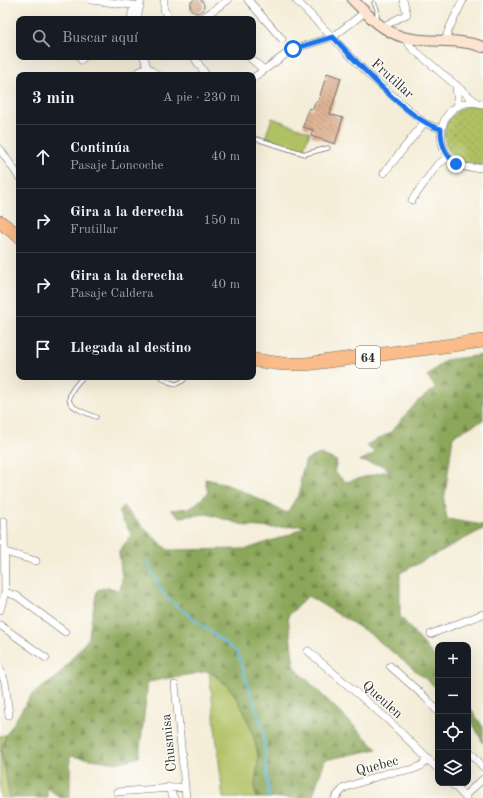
<!DOCTYPE html>
<html lang="es">
<meta charset="utf-8">
<style>
body{margin:0;font-family:"Old Standard TT",serif;background:#20242c;color:#f1f3f6}
.controls{position:absolute;right:12px;bottom:12px;display:grid;overflow:hidden;border-radius:8px;box-shadow:0 4px 16px #0002}
.controls button{width:36px;height:36px;display:grid;place-items:center;padding:0;border:0;border-bottom:1px solid #363941;background:#171b24;color:#f1f3f6;font:20px sans-serif}
.stop{position:absolute;width:12px;height:12px;margin:-9px;border:3px solid #1a73e8;border-radius:50%;background:#fff}
.stop.end{background:#1a73e8;border-color:#fff;box-shadow:0 1px 4px #0008}
.list{margin:0;padding:0;list-style:none}
h2{display:flex;justify-content:space-between;align-items:center;height:52px;margin:0;padding:0 16px;font-size:17px}
h2 small{font-size:13px;font-weight:400;color:#9ea1a6}
.list li{display:grid;grid-template-columns:26px 1fr auto;gap:12px;align-items:center;box-sizing:border-box;height:64px;padding:0 16px;border-top:1px solid #363941}
.list b{display:block;font-size:15px;white-space:nowrap}
.list p{margin:0;font-size:13px;white-space:nowrap;color:#9ea1a6}
.list em{font-size:13px;font-style:normal;color:#9ea1a6}
.icon{flex:none;width:22px;height:22px;fill:none;stroke:currentColor;stroke-width:2;stroke-linecap:round;stroke-linejoin:round}
.map{position:relative;flex:none;width:483px;height:798px;overflow:hidden}
.search{position:absolute;background:#171b24;box-shadow:0 4px 16px #0002;left:16px;top:16px;width:240px;height:44px;display:flex;align-items:center;gap:10px;box-sizing:border-box;padding:0 14px;border-radius:8px;color:#9ea1a6;font-size:15px}
.panel{position:absolute;background:#171b24;box-shadow:0 4px 16px #0002;left:16px;top:72px;width:240px;height:308px;border-radius:8px}
.map>svg:first-child{display:block}
.grass{fill:#b0c164;stroke:#6e7648}
.forest{fill:url(#forest-firs);stroke:#5c6942}
.park{fill:url(#park-dots);stroke:#6e7648}
.lines{fill:none;stroke-linecap:round;stroke-linejoin:round}
.stream{stroke:#5db8da;stroke-width:2}
.building{fill:url(#building-back-hatch)}
.lane-casing{stroke:#716f68;stroke-width:5}
.street-casing{stroke:#716f68;stroke-width:8}
.secondary-casing{stroke:#716f68;stroke-width:12}
.highway-casing{stroke:#716f68;stroke-width:14}
.lane{stroke:#fff;stroke-width:3.5}
.street{stroke:#fff;stroke-width:7}
.secondary{stroke:#fde4d0;stroke-width:10}
.highway{stroke:#f9bc8a;stroke-width:13}
.route{stroke:#1a73e8;stroke-width:5}
.labels{text-anchor:middle;stroke-width:3;stroke-linejoin:round;paint-order:stroke}
.shield{fill:#fdfcf7;stroke:#6a6a68;stroke-width:1}
.shield-label{font-size:13px;font-weight:bold;fill:#2b2b2b}
.street-label{font-size:14px;fill:#2b2b2b;stroke:#fdfcf7}
</style>
<div class="map">
<svg width="483" height="798" viewBox="0 0 483 798">
<defs>
<pattern id="forest-firs" width="22" height="20" patternUnits="userSpaceOnUse"><rect width="22" height="20" fill="#8ca75a"/><path d="M5 1l3.5 6h-7zM16 11l3.5 6h-7z" fill="#73884b"/></pattern>
<pattern id="park-dots" width="8" height="8" patternUnits="userSpaceOnUse"><rect width="8" height="8" fill="#b0c164"/><path d="M2 2h.1M6 6h.1" fill="none" stroke="#8f9d53" stroke-width="1.8" stroke-linecap="round"/></pattern>
<pattern id="building-back-hatch" width="6" height="6" patternUnits="userSpaceOnUse"><rect width="6" height="6" fill="#ddb091"/><path d="M-1 5l2 2M0 0l6 6M5-1l2 2" fill="none" stroke="#b38f77"/></pattern>
</defs>
<rect width="100%" height="100%" fill="#fdfcf7"/>
<filter id="ink" filterUnits="userSpaceOnUse"><feTurbulence type="fractalNoise" baseFrequency=".025" numOctaves="2"/><feDisplacementMap in="SourceGraphic" scale="8" xChannelSelector="R" yChannelSelector="G"/><feConvolveMatrix kernelMatrix="1 2 1 2 8 2 1 2 1" color-interpolation-filters="sRGB"/></filter>
<filter id="wash" filterUnits="userSpaceOnUse"><feTurbulence type="fractalNoise" baseFrequency=".012" numOctaves="4" result="noise"/><feDisplacementMap in="SourceGraphic" scale="16" xChannelSelector="R" yChannelSelector="G"/><feGaussianBlur stdDeviation="0.9" result="paint"/><feColorMatrix in="noise" values="0 0 0 0 0 0 0 0 0 0 0 0 0 0 0 0 0 1.4 0 .05"/><feComposite in="paint" operator="in"/></filter>
<g filter="url(#wash)">
<rect width="100%" height="100%" fill="#f4edd8"/>
<path class="grass" d="M272 118 310 132 303 151 265 138Z
M209 671C216 677 225 682 231 689 242 702 257 741 258 758 259 772 251 785 257 798H223Z
M6 735 1 751 10 798H0V736Z"/>
<path class="forest" d="M483 355V420L453 436 444 502 447 519 483 525V529L400 573V616L438 661V689L369 633 308 596 288 616 294 667 377 749 325 760 312 798H257C252 785 258 773 258 759 258 743 242 701 230 689 224 682 216 676 209 671L148 682 139 757 118 763 70 756V798H61L47 788V798H10L1 751 6 735 32 694 55 679 88 639 97 590 108 587 120 591 122 579 119 551 132 535 119 513 123 506 148 532 168 550 247 549 291 534 306 525 274 528 247 526 207 514 180 517 170 510 191 508 208 493 205 479C235 484 260 501 287 513L300 492 301 476 306 460 320 454 337 461 334 472 346 482 390 470 381 465 360 461 375 453 366 445 390 433 418 401 436 388 427 376 445 360Z
M468 705 483 727V743L468 714Z"/>
<path class="park" d="M469 105 483 107V165C477 165 470 166 464 165 458 163 454 158 450 153 437 132 447 113 469 105Z"/>
<g class="lines">
<path class="stream" d="M147 560 165 597 237 652 263 730 269 798"/>
</g>
<g id="blocks">
<path class="building" d="M190 6a7 7 0 1 1 14 0a7 7 0 1 1-14 0Z
M327 73 341 78 330 114 343 118 335 144 311 136 313 130 303 127 309 108 313 109 315 102H318Z"/>
</g>
</g>
<g filter="url(#ink)">
<use href="#blocks" fill-opacity="0" stroke="#716f68" stroke-width="1"/>
<g class="lines">
<defs>
<path id="lane" d="M374 3 377 9V20
M253 138 305 154 328 148
M83 377C59 402 68 406 96 417
M161 377 169 382 176 384 183 381 185 377"/>
<path id="street" d="M91 0 139 6
M164 0V10L170 19
M248 0 282 39
M296 0 369 75 424 123 441 129
M131 19 132 12 139 6
M137 19 141 0
M201 19 228 0
M382 27 407 14 403 0
M403 37 413 49 477 103
M446 40 448 31 463 0
M144 57 147 67 157 75
M194 57 206 75
M249 57 264 70
M81 60 84 57
M134 75 147 67
M253 78 293 49 333 37 365 12
M456 85 458 106
M483 104C430 90 425 178 483 167
M0 149 19 177
M384 173 424 123
M412 200 437 165 449 157
M5 552 36 561
M5 592 17 596 65 632
M0 610 5 592 4 521
M0 625 46 658
M431 634 483 614
M308 651 387 719 438 769
M390 666 426 698 438 712
M0 669 5 682 9 715
M175 685 186 798
M468 749 483 767
M452 783 466 798
M168 787 174 798
M117 792 185 787
M464 796 483 779
M335 798 344 788 387 773 411 770 421 766 428 759"/>
<path id="secondary" d="M353 0C368 15 382 31 403 37 430 44 457 37 483 47"/>
<path id="highway" d="M0 222 19 236
M253 360 283 364H306L483 341"/>
</defs>
<use href="#lane" class="lane-casing"/>
<use href="#street" class="street-casing"/>
<use href="#secondary" class="secondary-casing"/>
<use href="#highway" class="highway-casing"/>
<use href="#lane" class="lane"/>
<use href="#street" class="street"/>
<use href="#secondary" class="secondary"/>
<use href="#highway" class="highway"/>
</g>
</g>
<g class="lines" filter="url(#ink)">
<path class="route" d="M293 49 333 37C356 61 411 123 441 129 441 145 445 154 456 164"/>
</g>
<g class="labels">
<rect class="shield" x="356" y="346" width="24" height="22" rx="3"/>
<g class="shield-label">
<text x="368" y="362">64</text>
</g>
<g class="street-label">
<text transform="translate(393 78) rotate(42)" y="5">Frutillar</text>
<text transform="translate(383 699) rotate(42)" y="5">Queulen</text>
<text transform="translate(168 743) rotate(-96)" y="5">Chusmisa</text>
<text transform="translate(377 765) rotate(-15)" y="5">Quebec</text>
</g>
</g>
</svg>
<div class="controls">
<button>+</button>
<button>−</button>
<button><svg class="icon" aria-label="locate" viewBox="0 0 24 24"><circle cx="12" cy="12" r="6"/><path d="M12 2v4M12 18v4M2 12h4M18 12h4"/></svg></button>
<button><svg class="icon" aria-label="layers" viewBox="0 0 24 24"><path d="M12 4l9 5-9 5-9-5zM3 14l9 5 9-5"/></svg></button>
</div>
<div class="stop" style="left:293px;top:49px"></div>
<div class="stop end" style="left:456px;top:164px"></div>
<div class="search"><svg class="icon" aria-label="search" viewBox="0 0 24 24"><circle cx="10" cy="10" r="6"/><path d="M15 15l6 6"/></svg>Buscar aquí</div>
<section class="panel">
<h2>3 min<small>A pie · 230 m</small></h2>
<ul class="list">
<li><svg class="icon" aria-label="ahead" viewBox="0 0 24 24"><path d="M12 20V5M6 11l6-6 6 6"/></svg><div><b>Continúa</b><p>Pasaje Loncoche</p></div><em>40 m</em></li>
<li><svg class="icon" aria-label="right" viewBox="0 0 24 24"><path d="M7 20v-9h11M14 6l5 5-5 5"/></svg><div><b>Gira a la derecha</b><p>Frutillar</p></div><em>150 m</em></li>
<li><svg class="icon" aria-label="right" viewBox="0 0 24 24"><path d="M7 20v-9h11M14 6l5 5-5 5"/></svg><div><b>Gira a la derecha</b><p>Pasaje Caldera</p></div><em>40 m</em></li>
<li><svg class="icon" aria-label="arrive" viewBox="0 0 24 24"><path d="M6 21V4h12l-3 4 3 4H6"/></svg><div><b>Llegada al destino</b></div></li>
</ul>
</section>
</div>
